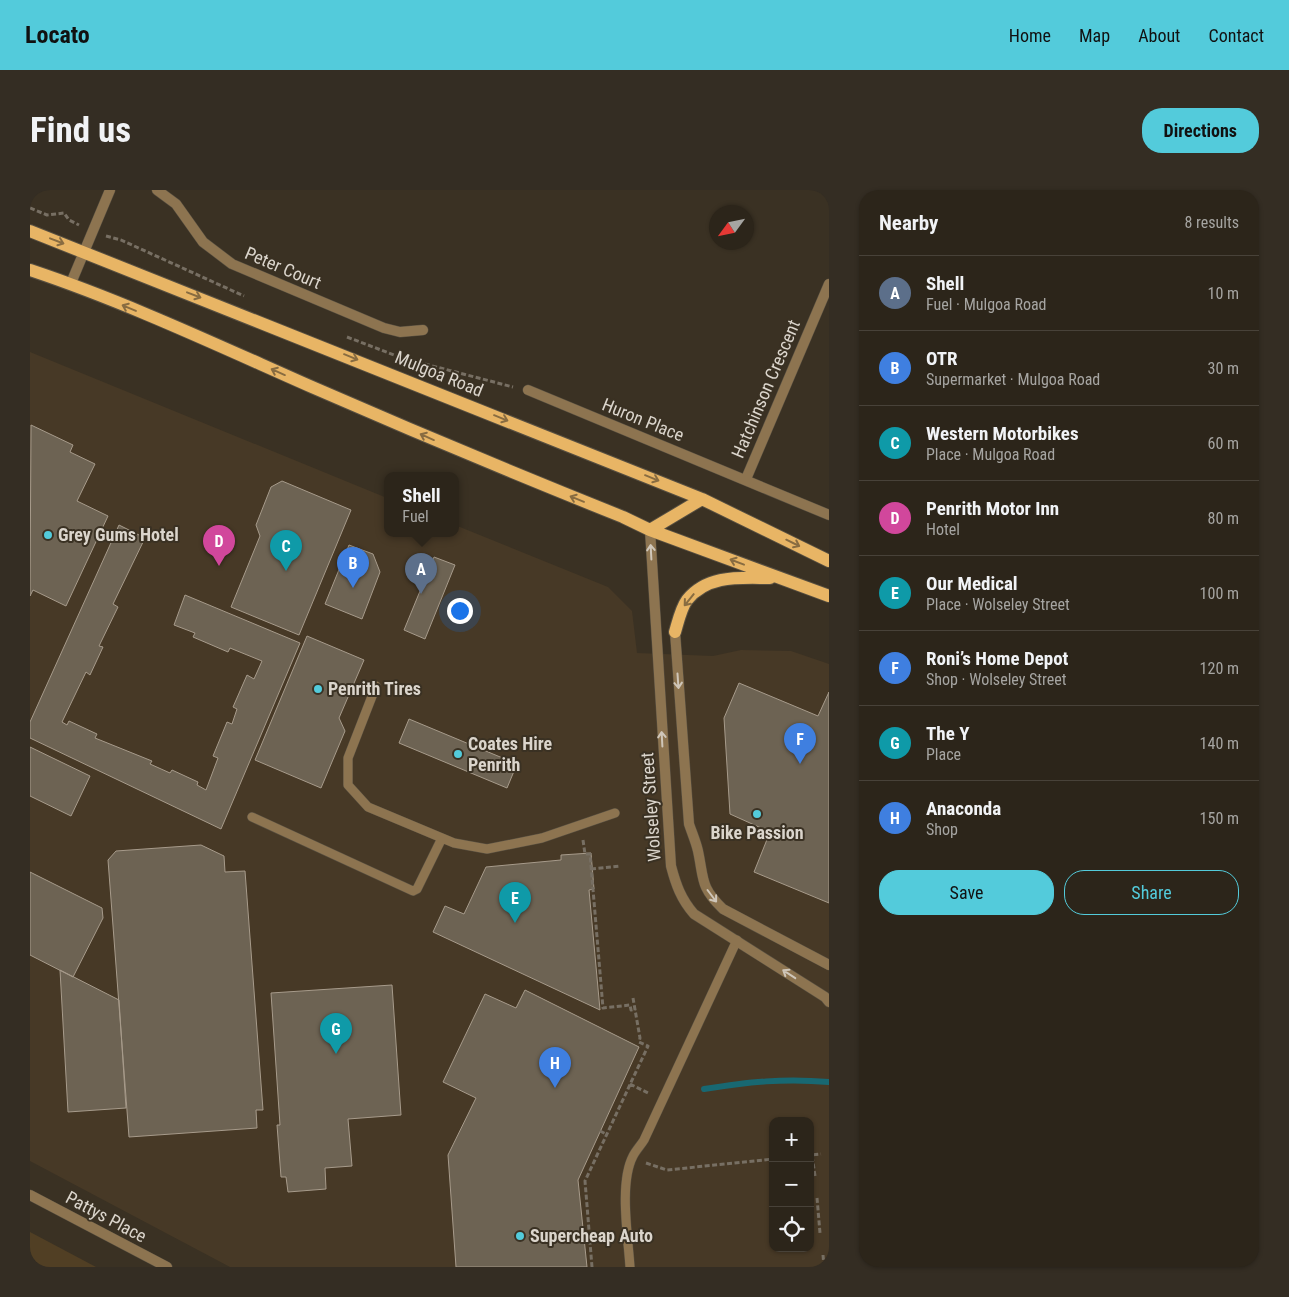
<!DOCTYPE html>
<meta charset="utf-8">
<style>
body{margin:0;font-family:"Roboto Condensed",sans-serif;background:#342d23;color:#f1f3f6}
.controls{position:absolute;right:15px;bottom:15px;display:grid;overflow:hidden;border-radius:10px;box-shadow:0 1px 4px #0004}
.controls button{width:45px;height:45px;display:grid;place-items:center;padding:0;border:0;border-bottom:1px solid #484239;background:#2c251a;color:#f1f3f6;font:25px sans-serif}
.compass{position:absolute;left:679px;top:15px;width:45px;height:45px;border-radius:50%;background:#2c251a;box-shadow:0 1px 4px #0004;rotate:237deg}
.you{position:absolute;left:429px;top:420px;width:18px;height:18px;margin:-12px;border:4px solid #fff;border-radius:50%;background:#1a73e8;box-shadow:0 0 0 8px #1a73e833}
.badge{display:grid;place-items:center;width:32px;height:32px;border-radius:50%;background:#53cbdb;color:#fff;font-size:16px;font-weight:700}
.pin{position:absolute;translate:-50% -41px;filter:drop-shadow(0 1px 2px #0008)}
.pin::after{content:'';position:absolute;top:26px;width:18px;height:15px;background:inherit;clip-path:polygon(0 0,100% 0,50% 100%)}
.popup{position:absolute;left:354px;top:282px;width:75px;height:65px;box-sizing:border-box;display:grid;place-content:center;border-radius:10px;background:#2c251a;filter:drop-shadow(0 1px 4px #0005);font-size:16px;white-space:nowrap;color:#a6a5a2}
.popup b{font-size:19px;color:#f1f3f6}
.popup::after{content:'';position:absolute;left:50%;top:100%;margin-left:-10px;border:10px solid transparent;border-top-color:#2c251a}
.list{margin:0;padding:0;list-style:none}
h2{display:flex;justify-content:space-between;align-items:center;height:65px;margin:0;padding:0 20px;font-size:21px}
h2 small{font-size:16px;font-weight:400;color:#a6a5a2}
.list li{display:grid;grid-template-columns:32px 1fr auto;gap:15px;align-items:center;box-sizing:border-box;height:75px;padding:0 20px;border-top:1px solid #484239}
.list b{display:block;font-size:19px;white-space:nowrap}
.list p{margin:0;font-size:16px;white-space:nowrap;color:#a6a5a2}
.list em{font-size:16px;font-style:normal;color:#a6a5a2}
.actions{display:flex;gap:10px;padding:15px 20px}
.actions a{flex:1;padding:11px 0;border:1px solid #53cbdb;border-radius:20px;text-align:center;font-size:18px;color:#53cbdb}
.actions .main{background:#53cbdb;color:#111}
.icon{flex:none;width:28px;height:28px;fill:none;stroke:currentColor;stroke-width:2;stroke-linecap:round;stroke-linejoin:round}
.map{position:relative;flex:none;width:799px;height:1077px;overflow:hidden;border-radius:20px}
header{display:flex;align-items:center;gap:30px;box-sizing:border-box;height:70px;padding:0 25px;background:#53cbdb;color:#111}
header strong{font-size:24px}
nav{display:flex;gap:28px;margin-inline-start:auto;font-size:18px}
.intro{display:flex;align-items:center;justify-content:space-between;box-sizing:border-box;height:120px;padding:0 30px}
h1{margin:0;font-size:35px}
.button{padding:12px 22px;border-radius:20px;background:#53cbdb;color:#111;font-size:18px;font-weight:700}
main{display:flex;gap:30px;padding:0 30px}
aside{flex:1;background:#2c251a;border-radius:20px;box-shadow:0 1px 4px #0004}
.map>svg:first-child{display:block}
.built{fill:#473926;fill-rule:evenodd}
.green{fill:#513f24}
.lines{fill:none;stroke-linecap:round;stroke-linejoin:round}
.stream{stroke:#186872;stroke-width:6}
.building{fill:#6d6353;stroke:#a79b8b}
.service-casing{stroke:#574f41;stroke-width:10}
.minor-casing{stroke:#574f41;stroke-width:11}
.tertiary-casing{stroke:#574f41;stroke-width:11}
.primary-casing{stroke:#574f41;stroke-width:14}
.path{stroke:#776f63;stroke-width:3;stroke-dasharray:5 2.5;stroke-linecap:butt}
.service{stroke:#8d7450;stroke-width:9}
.minor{stroke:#8d7450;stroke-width:10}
.tertiary{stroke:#8d7450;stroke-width:10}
.primary{stroke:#e8b565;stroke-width:12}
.oneway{stroke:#886c41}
.oneway2{stroke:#cfc6b9}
.poi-dot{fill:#53cbdb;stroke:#3a3123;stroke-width:2}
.labels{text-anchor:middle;stroke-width:4;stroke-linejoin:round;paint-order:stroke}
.street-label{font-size:18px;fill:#dbd5cc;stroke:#3a3123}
.poi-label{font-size:18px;font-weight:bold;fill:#dbd5cc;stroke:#3a3123;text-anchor:start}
</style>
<header>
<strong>Locato</strong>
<nav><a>Home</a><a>Map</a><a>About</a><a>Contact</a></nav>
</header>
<div class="intro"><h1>Find us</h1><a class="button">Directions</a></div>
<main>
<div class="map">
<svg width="799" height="1077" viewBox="0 0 799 1077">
<rect width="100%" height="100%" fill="#3a3123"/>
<path class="built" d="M0 162 357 308V343H425V335L578 397 602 421 607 463 683 466 711 460 761 461 799 474V1077H200L0 971ZM743 931H780V1058H743Z"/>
<path class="green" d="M0 1042 66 1077H0Z"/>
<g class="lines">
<path class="stream" d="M674 899C719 892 753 888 799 892"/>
</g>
<path class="building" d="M1 235 43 255 40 262 65 274 47 311 78 326 36 416 3 400 0 406Z
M252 291 321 320 269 445 201 417 230 346 226 335 241 297Z
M89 335 115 348 83 414 88 417 69 456 73 457 60 485 56 482 32 532 37 535 39 531 67 544 65 548 122 571 120 574 140 583 142 580 168 592 167 595 176 600 188 568 183 566 197 532 202 534 207 519 203 517 217 485 224 489 232 471 200 458 198 462 163 447 165 443 144 435 155 405 270 453 191 639 0 548V532Z
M319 355 343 364 350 382 332 429 295 414Z
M404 367 425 375 395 449 374 440Z
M277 446 334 470 309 528 315 541 291 598 225 570Z
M709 493 788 526 799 502V713L724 682 740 642 700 624 694 528Z
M379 529 487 574 477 598 369 553Z
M0 557 60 586 41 626 0 606Z
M171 655 194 666 195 682 215 681 233 920H226L227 938 99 947 78 670 86 661Z
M561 663 564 699 559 700 570 820 403 742 415 716 434 724 456 677 531 670V665Z
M0 682 72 718 73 728 43 787 0 765Z
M30 780 89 810 96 918 38 922Z
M362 795 371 925 318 929 322 976 295 978 296 999 258 1002 256 987H251L247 935H250L241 803Z
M495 800 609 857 548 990 557 1077H426L418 965 446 908 413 892 455 804 486 818Z"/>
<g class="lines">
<defs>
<path id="service" d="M346 496 318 568V595L338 617 424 653 457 659 512 648 585 623
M222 627 383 701 387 699 412 648
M600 1077C598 1046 589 993 603 966 606 960 611 955 614 950L707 750"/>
<path id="minor" d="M127 0 146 14 173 52 202 74 354 138 370 142 393 140
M498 200 799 325
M716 289 799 94
M620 340 641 676C646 695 651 709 664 724L795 807 799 812
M645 442 659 634C662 643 666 652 668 661 674 689 670 697 693 719L799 775
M0 1005 137 1077"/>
<path id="tertiary" d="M41 93 80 0"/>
<path id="primary" d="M0 41 672 309 799 371
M0 80C96 112 189 156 282 197 385 242 488 285 593 327L620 340 799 406
M620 340 672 309
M645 442C648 432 651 418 657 410 678 384 711 388 740 388"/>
</defs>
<use href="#service" class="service-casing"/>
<use href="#minor" class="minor-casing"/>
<use href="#tertiary" class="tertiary-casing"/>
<use href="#primary" class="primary-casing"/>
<path class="path" d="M0 18 17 25 34 23 39 30 49 35
M76 46 91 50 214 106
M317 147 372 168 483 197
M553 650 555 664H560L573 818 600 815 601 820 606 819
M561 679 590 676
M600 894 620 904
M570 941 576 944
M616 973 637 980 743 969
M785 986 782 965 791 964
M787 1008 790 1043
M793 1065 794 1077
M562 1077 555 991 618 856 609 852 610 848 603 808"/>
<use href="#service" class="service"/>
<use href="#minor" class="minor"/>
<use href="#tertiary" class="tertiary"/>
<use href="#primary" class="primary"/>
</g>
<defs><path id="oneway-shaft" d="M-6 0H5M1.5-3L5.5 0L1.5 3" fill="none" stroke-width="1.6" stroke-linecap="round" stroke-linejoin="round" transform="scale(1.25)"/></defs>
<g class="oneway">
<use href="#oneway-shaft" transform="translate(27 51) rotate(21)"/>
<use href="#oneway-shaft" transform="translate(164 105) rotate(21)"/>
<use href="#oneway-shaft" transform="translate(99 118) rotate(-157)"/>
<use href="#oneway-shaft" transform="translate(321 167) rotate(22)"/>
<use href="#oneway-shaft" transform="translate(248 182) rotate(-156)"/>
<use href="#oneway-shaft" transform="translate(471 228) rotate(22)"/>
<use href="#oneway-shaft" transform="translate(397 247) rotate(-156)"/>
<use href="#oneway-shaft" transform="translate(622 288) rotate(22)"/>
<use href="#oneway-shaft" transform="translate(547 309) rotate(-158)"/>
<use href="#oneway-shaft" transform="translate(763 353) rotate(26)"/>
<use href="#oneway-shaft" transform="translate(707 372) rotate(-159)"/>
<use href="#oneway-shaft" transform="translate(659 410) rotate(129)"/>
</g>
<g class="oneway2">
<use href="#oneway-shaft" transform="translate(621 362) rotate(-93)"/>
<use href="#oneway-shaft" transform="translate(648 491) rotate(86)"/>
<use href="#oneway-shaft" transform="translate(632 549) rotate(-93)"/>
<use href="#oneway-shaft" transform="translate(682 706) rotate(53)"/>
<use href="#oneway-shaft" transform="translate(759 784) rotate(-147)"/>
</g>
<g class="poi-dot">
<circle cx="18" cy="345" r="5"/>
<circle cx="288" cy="499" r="5"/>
<circle cx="428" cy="564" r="5"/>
<circle cx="727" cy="624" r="5"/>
<circle cx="490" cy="1046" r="5"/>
</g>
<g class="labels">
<g class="street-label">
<text transform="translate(253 78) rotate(23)" y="6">Peter Court</text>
<text transform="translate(409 184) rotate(22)" y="6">Mulgoa Road</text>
<text transform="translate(736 199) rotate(-67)" y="6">Hatchinson Crescent</text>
<text transform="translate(613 230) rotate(22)" y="6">Huron Place</text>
<text transform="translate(621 617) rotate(-94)" y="6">Wolseley Street</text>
<text transform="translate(76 1027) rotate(28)" y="6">Pattys Place</text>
</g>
<g class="poi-label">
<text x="28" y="351">Grey Gums Hotel</text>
<text x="298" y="505">Penrith Tires</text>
<text x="438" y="560">Coates Hire<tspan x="438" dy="21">Penrith</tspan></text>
<text x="727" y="649" text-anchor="middle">Bike Passion</text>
<text x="500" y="1052">Supercheap Auto</text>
</g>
</g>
</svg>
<div class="controls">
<button>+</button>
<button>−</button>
<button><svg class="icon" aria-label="locate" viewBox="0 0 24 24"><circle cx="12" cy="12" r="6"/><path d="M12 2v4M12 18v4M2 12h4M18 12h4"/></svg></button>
</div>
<svg class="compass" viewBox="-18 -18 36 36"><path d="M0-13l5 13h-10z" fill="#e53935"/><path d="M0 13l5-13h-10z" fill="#a6a5a2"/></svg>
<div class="you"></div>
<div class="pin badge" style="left:391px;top:404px;background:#5c6f8a">A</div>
<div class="popup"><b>Shell</b>Fuel</div>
<div class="pin badge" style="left:323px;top:398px;background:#3f7fe0">B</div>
<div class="pin badge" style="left:256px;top:381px;background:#0f9aa8">C</div>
<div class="pin badge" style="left:189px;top:376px;background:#d1479c">D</div>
<div class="pin badge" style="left:485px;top:733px;background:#0f9aa8">E</div>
<div class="pin badge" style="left:770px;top:574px;background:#3f7fe0">F</div>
<div class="pin badge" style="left:306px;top:864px;background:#0f9aa8">G</div>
<div class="pin badge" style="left:525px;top:898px;background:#3f7fe0">H</div>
</div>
<aside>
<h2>Nearby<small>8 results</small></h2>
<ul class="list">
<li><span class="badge" style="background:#5c6f8a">A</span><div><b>Shell</b><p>Fuel · Mulgoa Road</p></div><em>10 m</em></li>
<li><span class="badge" style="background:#3f7fe0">B</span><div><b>OTR</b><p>Supermarket · Mulgoa Road</p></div><em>30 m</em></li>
<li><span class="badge" style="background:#0f9aa8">C</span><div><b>Western Motorbikes</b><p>Place · Mulgoa Road</p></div><em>60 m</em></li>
<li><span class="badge" style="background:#d1479c">D</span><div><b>Penrith Motor Inn</b><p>Hotel</p></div><em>80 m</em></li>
<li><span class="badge" style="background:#0f9aa8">E</span><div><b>Our Medical</b><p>Place · Wolseley Street</p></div><em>100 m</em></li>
<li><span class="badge" style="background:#3f7fe0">F</span><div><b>Roni’s Home Depot</b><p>Shop · Wolseley Street</p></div><em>120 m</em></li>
<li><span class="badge" style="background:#0f9aa8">G</span><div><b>The Y</b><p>Place</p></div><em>140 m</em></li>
<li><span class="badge" style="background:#3f7fe0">H</span><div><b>Anaconda</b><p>Shop</p></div><em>150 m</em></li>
</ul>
<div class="actions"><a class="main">Save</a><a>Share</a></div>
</aside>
</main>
